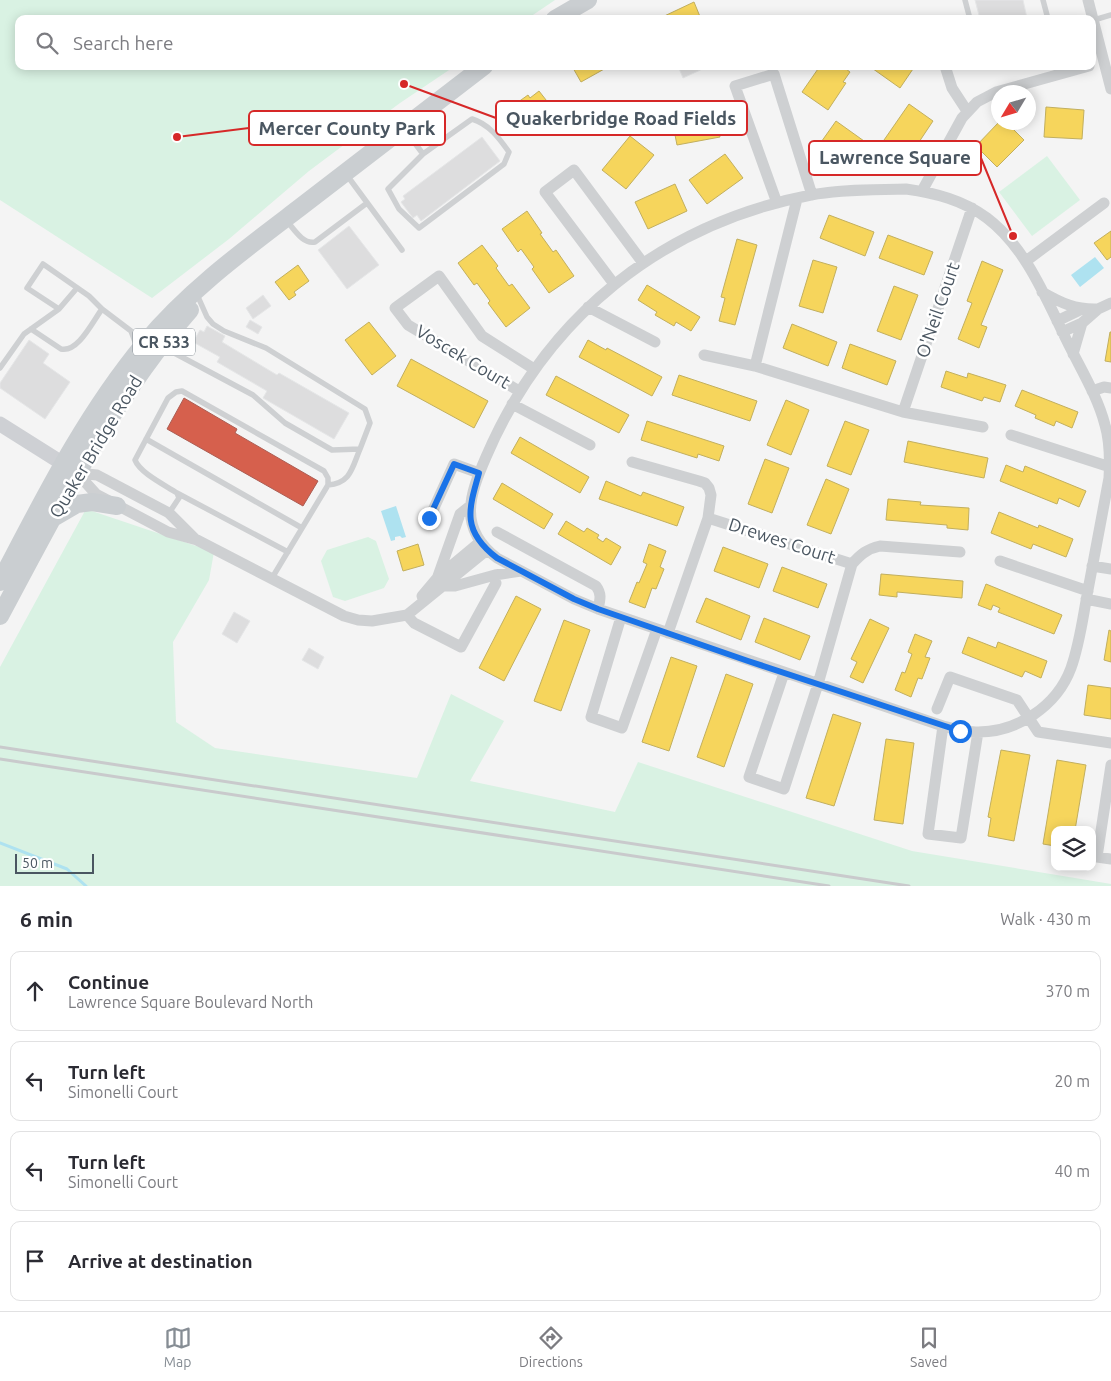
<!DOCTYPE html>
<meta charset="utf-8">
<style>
body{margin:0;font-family:Ubuntu,sans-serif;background:#f2f2f3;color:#2b2b33}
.controls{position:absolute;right:15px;bottom:15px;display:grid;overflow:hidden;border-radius:10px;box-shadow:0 2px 12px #0003}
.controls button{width:45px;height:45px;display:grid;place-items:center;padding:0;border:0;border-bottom:1px solid #e1e1e2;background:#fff;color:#2b2b33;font:25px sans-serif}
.compass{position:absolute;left:991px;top:85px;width:45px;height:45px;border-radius:50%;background:#fff;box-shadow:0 2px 12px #0003;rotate:232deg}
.scale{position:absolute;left:15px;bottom:12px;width:79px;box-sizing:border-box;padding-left:5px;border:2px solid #4a5661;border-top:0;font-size:14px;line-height:18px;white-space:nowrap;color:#4a5661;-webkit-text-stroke:4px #fff;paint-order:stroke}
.stop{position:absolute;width:15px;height:15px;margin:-11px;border:4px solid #1a73e8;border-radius:50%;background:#fff}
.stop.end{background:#1a73e8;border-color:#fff;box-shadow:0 1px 5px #0008}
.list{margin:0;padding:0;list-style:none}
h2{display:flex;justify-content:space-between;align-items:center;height:65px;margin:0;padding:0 20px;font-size:21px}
h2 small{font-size:16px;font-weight:400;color:#7c7c81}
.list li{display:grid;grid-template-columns:32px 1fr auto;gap:15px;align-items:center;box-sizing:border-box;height:80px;margin:0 10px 10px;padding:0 10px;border:1px solid #e1e1e2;border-radius:10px}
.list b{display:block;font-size:19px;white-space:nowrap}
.list p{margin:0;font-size:16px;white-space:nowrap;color:#7c7c81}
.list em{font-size:16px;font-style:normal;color:#7c7c81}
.icon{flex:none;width:28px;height:28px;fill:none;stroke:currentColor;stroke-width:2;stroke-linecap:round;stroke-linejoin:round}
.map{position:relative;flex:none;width:1111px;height:886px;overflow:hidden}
.search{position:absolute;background:#fff;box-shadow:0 2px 12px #0003;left:15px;right:15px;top:15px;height:55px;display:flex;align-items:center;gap:12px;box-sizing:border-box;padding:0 18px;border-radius:10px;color:#7c7c81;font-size:19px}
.sheet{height:425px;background:#fff}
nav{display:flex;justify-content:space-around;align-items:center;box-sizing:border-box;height:70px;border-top:1px solid #e1e1e2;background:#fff;font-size:14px;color:#7c7c81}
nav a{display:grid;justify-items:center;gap:2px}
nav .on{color:#868d94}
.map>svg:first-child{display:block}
.green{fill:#d9f2e3}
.water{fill:#aee2f0}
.homes{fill:#f6d55c;stroke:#c2af5e}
.shops{fill:#d6604d;stroke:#ac5d53}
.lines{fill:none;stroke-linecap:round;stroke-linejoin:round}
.stream{stroke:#aee2f0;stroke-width:3}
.building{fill:#ddddde;stroke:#e5e6e7}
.service{stroke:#ced0d2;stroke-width:5.5}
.minor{stroke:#ced0d2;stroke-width:11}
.secondary{stroke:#ced0d4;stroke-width:15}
.primary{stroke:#caced1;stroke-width:18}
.rail{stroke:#c9cacc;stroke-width:3}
.route{stroke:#1a73e8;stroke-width:6}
.labels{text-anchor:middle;stroke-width:5;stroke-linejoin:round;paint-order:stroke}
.shield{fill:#fff;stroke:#808990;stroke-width:1}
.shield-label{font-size:16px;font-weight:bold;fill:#4a5661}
.street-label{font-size:18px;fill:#4a5661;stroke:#fff}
.leader{fill:none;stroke:#d62828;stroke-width:2}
.callout-dot{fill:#d62828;stroke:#fff;stroke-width:2}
.callout{fill:#fff;stroke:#d62828;stroke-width:2}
.callout-label{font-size:19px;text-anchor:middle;font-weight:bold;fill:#4a5661}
</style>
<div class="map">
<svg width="1111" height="886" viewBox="0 0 1111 886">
<rect width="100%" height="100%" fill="#f4f4f4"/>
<path class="green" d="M0 0H555L527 19H19V66H455L400 103 309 171 229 239 152 298 0 200Z
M1047 156 1080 200 1032 236 999 192Z
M86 509 214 552 209 580 173 642 176 722 215 748 417 778 451 694 504 721 470 781 615 812 638 762 912 851 1111 884V886H0V667Z
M368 537 376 541 389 579 384 588 345 601 333 597 321 561 327 550Z"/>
<path class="water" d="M1095 257 1104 268 1080 287 1071 275Z
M396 506 406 537 402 538 400 536 395 537V540L391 541 381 511Z"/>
<path class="homes" d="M694 2 701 19H693L692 17 689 19H658Z
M576 66H605L606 68 581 82 573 68Z
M820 66H842L850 72 843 82 846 83 828 110 802 92Z
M869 66H915L900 88Z
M539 91 550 105 532 118 525 108 519 112 514 105 528 95 530 98Z
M909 104 933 121 909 157 884 140Z
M714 107 720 137 677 145 671 115Z
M1046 107 1084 110 1082 139 1044 137Z
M836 121 871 146 854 170 819 145Z
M999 122H1006L1024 140 997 167 976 146Z
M630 136 654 155 626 189 602 170Z
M725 154 743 178 707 204 689 180Z
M675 184 687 211 648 229 635 202Z
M527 211 542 233 540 234 553 252 556 250 574 276 549 293 532 269 534 267 521 249 518 252 502 229Z
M829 215 874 232 865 256 820 238Z
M1111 231V257L1107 260 1094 243Z
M888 235 933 252 924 275 879 258Z
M737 239 757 245 735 325 719 321 725 298 721 297Z
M482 245 498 266 496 268 509 286 512 284 530 308 506 327 488 303 490 301 477 283 474 285 458 263Z
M813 260 837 267 823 313 799 306Z
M982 261 1003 270 981 325 987 327 979 348 958 339 972 303 967 301Z
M298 265 309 281 294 292 296 295 289 300 275 282Z
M647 285 700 317 691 331 676 322 674 326 655 315 657 312 638 300Z
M894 286 918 295 901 340 877 331Z
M369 322 396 356 372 375 345 340Z
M792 324 837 342 828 366 783 348Z
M1110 332H1111V362L1105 361Z
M588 340 606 350 607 348 662 377 652 396 579 357Z
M850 344 896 361 887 385 842 368Z
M411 359 488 401 474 428 397 386Z
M946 371 967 378 968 373 1006 385 1000 402 984 397 982 401 941 387Z
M679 375 757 401 750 421 672 395Z
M556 376 629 415 619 433 546 395Z
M1022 390 1078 412 1072 428 1056 421 1054 426 1035 418 1036 415 1015 406Z
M786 400 809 410 791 455 767 445Z
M647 421 724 446 719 461 698 454 697 458 641 440Z
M845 421 869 430 851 475 827 466Z
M520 437 589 477 580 493 511 453Z
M908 441 988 458 984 478 904 462Z
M765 459 789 468 772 513 748 504Z
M1006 465 1023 472 1025 466 1086 491 1079 507 1059 498 1057 504 1000 481Z
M826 479 849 489 831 534 807 525Z
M606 481 641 496 643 492 684 507 677 526 599 499Z
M502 483 553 514 544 529 493 499Z
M888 499 921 502 920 505 969 508 968 530 947 528V525L886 520Z
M999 512 1038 528 1039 525 1073 539 1066 557 1033 544 1031 549 991 533Z
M566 521 584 532 587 528 599 535 597 538 603 542 606 538 621 547 611 565 558 534Z
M418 544 424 565 403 571 397 551Z
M649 544 666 551 660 567 664 569 656 589 652 588 645 608 629 602 637 582 639 583 647 564 643 562Z
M723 547 768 564 759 588 714 571Z
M782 567 827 584 818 608 773 591Z
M881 574 963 581 962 598 897 592V597L879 595Z
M986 584 1062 615 1054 634 998 612 1000 608 993 605 991 610 978 605Z
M516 596 541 609 504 681 479 668Z
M706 598 750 616 741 640 696 622Z
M764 618 810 636 800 660 755 642Z
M870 619 889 628 863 683 850 677 857 662 851 659Z
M564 620 590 630 561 711 534 701Z
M1109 630 1111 631V662L1104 660Z
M915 634 932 641 925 657 930 658 922 679 918 678 911 697 895 690 902 672 905 673 912 654 908 652Z
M968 637 996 648 998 642 1047 661 1041 678 1025 671 1022 677 962 653Z
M671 657 697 666 669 751 642 742Z
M726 674 753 684 724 767 697 757Z
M1088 685 1111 688V719L1084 715Z
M833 714 861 723 834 806 806 798Z
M886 739 914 743 903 824 874 820Z
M1001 750 1030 755 1014 841 988 836 991 818 988 817Z
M1057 760 1086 765 1075 830H1055V846L1043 844Z"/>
<path class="shops" d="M184 398 237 429 235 433 318 481 303 506 167 429Z"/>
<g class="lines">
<path class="stream" d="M0 843 67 869 86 886"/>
</g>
<path class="building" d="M975 0H1023L1027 18 980 19Z
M678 66H709L683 78Z
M482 137 500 161 421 221 417 215 413 218 401 202 405 199 403 196Z
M349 226 379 265 347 289 318 250Z
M263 295 271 306 253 319 246 308Z
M250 320 262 327 258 334 246 327Z
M207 326 225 336 222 342 277 375 279 373 349 413 334 439 263 398 267 391 217 362 220 357 193 342 200 330 204 332Z
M29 340 49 354 43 363 70 382 45 419 0 388V383Z
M234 612 250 621 237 643 222 634Z
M309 648 324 657 318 669 302 660Z"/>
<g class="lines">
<path class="service" d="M965 0 970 19
M1043 0 1048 19
M1083 19 1093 16
M1094 20 1111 15
M420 119 438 143
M472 119C489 124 499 138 509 152L504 164 419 228 399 209 388 189 423 154Z
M405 130 423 154
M346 174 402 250
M286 220C294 229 303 245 315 242L367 203
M59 309 27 288 43 264 89 296 102 309 131 331 137 347
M31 329 61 349C78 353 93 321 102 309
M163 347 253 395 285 423 332 450 360 449 370 423 365 409 266 348 224 331 213 324 207 317 199 299
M0 368 24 334 59 309 77 288
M146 439 302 528
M328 485C351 483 352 468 360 449
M177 493 288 552
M169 513 179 498 177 493C165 485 140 473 135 460L168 398 176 392 182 391 324 471 328 478V485L272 578"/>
<path class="minor" d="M1088 0 1111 89
M945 66 952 88 967 111
M906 189C935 193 963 200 987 218 1028 249 1048 304 1071 349 1083 373 1098 398 1105 425 1110 442 1110 460 1109 478 1102 515 1095 552 1088 590 1083 616 1080 643 1071 668 1057 706 1017 733 976 732 964 732 954 729 943 726L598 609 574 599 497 558C458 528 469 496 486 457 546 317 661 224 811 195 842 189 875 190 906 189Z
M922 191 962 118 977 102 996 92 1089 66
M777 203 735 86 774 74 812 195
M1026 261 1104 203
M614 284 545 192 574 170 643 263
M1042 292C1061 303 1076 310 1098 309
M588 307 655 342
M1057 321 1082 309
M1062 332 1082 323 1098 309 1111 303
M1073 354 1082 323
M704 355 755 366 903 412 983 427
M755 366 797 199
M519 391 408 325 395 308 439 276 482 336 534 369
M1092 391 1104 387 1111 388
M512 404 590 445
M903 412 972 208
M1011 435 1110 467
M632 462 699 481 705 483 709 488 711 495 708 518 668 633
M77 473 96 494 168 532 197 540 344 616 358 620 372 621 407 615 487 550
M77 473 97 475 169 513 195 539
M708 518 852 564
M429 519 454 464 479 473
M497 532 596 586C602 594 600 600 598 609
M1000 561 1088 591
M1092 566 1111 569
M438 576 460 514 470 506
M442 586H455L495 575 521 571
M422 596 438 577 480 542
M1086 599 1111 604
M407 615 414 623 461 647 496 583
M621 617 591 717 622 728 657 629
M784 673 749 777 784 789 818 684 852 564C861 554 867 549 880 546L960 552
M937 709 950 677 1017 700 1038 732 1111 743
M943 726 928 834 961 838 978 732
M1111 765 1097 857 1111 859"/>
<path class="secondary" d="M0 424 73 470"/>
<path class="primary" d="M555 19 588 0
M53 518 77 504 92 502 117 506
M0 582C43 500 85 415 145 343 188 291 244 250 298 209 360 161 422 114 484 66
M0 616C57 510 111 400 190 310"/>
<path class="rail" d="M0 747 909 886
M0 759 829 886"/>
</g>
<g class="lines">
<path class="route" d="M429 518 454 464 479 473C468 511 462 531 497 558L574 599 598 609 748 661 960 731"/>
</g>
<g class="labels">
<rect class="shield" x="133" y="328.5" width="62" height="27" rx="4"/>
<g class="shield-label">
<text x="164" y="348">CR 533</text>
</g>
<g class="street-label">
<text transform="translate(938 310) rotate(-71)" y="6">O'Neil Court</text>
<text transform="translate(463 357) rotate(31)" y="6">Voscek Court</text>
<text transform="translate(96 447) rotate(-59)" y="6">Quaker Bridge Road</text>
<text transform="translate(782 541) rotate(18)" y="6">Drewes Court</text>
</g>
</g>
<path class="leader" d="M404 84L496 118M177 137L249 128M1013 236L981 158"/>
<g class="callout-dot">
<circle cx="404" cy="84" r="5"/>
<circle cx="177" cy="137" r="5"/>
<circle cx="1013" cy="236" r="5"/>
</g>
<g class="callout">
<rect x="496" y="101" width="251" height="34" rx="5"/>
<rect x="249" y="111" width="196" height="34" rx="5"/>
<rect x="809" y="141" width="172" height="34" rx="5"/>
</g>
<g class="callout-label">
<text x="621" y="125">Quakerbridge Road Fields</text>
<text x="347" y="135">Mercer County Park</text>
<text x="895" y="164">Lawrence Square</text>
</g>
</svg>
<div class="controls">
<button><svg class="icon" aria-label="layers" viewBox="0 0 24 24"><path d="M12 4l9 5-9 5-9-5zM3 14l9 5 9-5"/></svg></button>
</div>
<svg class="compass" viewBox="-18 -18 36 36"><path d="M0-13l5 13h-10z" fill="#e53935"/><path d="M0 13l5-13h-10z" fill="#7c7c81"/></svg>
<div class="scale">50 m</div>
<div class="stop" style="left:960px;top:731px"></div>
<div class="stop end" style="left:429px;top:518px"></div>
<div class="search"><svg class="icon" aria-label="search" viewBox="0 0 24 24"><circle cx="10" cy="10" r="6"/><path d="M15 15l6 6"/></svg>Search here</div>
</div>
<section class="sheet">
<h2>6 min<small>Walk · 430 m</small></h2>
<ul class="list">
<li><svg class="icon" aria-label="ahead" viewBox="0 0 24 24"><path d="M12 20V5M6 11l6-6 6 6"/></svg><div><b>Continue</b><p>Lawrence Square Boulevard North</p></div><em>370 m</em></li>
<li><svg class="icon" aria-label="left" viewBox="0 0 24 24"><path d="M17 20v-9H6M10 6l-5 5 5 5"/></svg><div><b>Turn left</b><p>Simonelli Court</p></div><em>20 m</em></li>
<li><svg class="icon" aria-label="left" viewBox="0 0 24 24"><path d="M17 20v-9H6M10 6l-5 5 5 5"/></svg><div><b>Turn left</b><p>Simonelli Court</p></div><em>40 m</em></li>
<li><svg class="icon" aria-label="arrive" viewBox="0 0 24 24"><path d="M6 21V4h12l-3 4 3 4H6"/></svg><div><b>Arrive at destination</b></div></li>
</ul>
</section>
<nav>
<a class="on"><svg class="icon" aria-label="map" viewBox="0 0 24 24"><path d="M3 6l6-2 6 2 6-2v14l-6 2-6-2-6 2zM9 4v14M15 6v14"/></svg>Map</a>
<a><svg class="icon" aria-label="directions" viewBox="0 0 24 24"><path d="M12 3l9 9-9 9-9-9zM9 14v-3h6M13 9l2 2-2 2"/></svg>Directions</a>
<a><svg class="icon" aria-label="saved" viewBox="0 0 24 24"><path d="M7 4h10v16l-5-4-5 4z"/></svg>Saved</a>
</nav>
